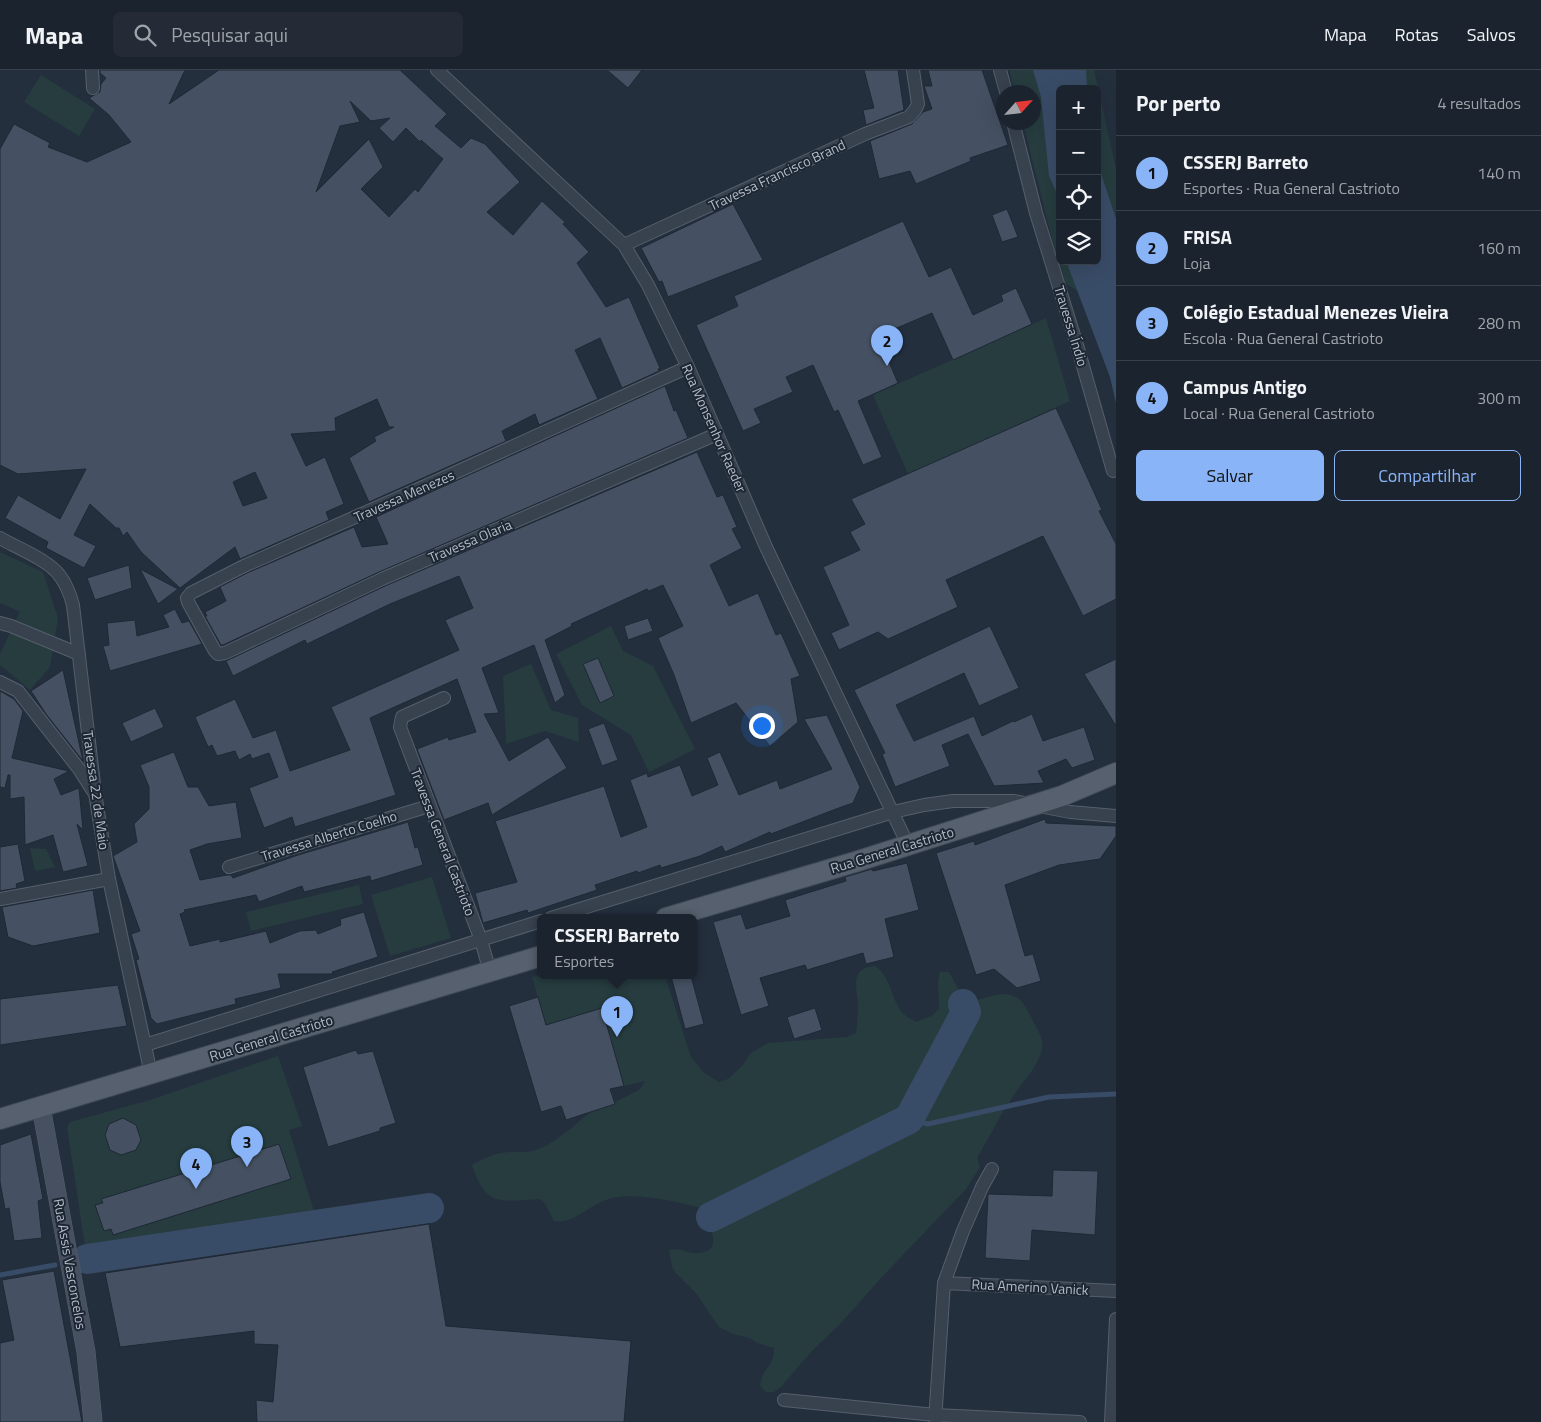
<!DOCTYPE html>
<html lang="pt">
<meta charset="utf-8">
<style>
body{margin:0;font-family:"Titillium Web",sans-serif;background:#242b36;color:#f1f3f6}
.controls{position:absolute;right:15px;top:15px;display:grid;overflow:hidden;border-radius:8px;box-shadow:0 5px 20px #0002}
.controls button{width:45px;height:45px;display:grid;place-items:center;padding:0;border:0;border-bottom:1px solid #39404a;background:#1b232e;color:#f1f3f6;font:25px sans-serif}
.compass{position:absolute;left:996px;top:15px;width:45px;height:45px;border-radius:50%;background:#1b232e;box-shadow:0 5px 20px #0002;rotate:63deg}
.you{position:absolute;left:761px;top:655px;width:18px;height:18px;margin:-12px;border:4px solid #fff;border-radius:50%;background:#1a73e8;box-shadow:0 0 0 8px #1a73e833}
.badge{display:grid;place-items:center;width:32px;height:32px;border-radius:50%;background:#8ab4f8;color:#111;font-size:16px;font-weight:700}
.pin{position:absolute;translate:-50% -41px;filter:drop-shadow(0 1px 2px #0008)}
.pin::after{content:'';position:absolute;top:26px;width:18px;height:15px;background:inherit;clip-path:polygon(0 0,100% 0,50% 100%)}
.popup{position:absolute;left:537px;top:844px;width:160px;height:65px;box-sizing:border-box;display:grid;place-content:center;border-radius:8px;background:#1b232e;filter:drop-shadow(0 1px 4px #0005);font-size:16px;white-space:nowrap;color:#a0a4aa}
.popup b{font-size:19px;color:#f1f3f6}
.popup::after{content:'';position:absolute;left:50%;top:100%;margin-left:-10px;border:10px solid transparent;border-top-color:#1b232e}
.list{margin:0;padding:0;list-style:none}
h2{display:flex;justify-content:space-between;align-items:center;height:65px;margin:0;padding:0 20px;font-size:21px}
h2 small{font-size:16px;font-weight:400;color:#a0a4aa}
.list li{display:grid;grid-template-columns:32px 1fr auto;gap:15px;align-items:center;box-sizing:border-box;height:75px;padding:0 20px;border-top:1px solid #39404a}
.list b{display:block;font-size:19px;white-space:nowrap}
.list p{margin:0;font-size:16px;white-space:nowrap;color:#a0a4aa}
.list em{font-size:16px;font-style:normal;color:#a0a4aa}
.actions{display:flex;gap:10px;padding:15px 20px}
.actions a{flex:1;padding:11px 0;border:1px solid #8ab4f8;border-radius:8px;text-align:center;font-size:18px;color:#8ab4f8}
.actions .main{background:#8ab4f8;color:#111}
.icon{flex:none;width:28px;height:28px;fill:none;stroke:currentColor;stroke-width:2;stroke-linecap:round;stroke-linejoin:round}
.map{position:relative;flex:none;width:1116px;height:1352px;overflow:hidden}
header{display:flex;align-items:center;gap:30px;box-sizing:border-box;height:70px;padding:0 25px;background:#1b232e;border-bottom:1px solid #39404a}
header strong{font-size:24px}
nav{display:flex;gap:28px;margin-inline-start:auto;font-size:18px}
.search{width:350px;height:45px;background:#242b36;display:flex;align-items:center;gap:12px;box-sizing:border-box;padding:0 18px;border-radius:8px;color:#a0a4aa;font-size:19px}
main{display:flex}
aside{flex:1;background:#1b232e}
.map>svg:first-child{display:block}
.green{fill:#263c3f;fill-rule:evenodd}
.water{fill:#394c67}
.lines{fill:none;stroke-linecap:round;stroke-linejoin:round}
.stream{stroke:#394c67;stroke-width:5}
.river{stroke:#394c67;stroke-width:30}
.building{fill:#455162;stroke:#1f2835;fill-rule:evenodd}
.street-casing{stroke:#565f6c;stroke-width:14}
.secondary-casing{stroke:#565f6c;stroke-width:19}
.primary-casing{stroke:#414a57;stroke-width:22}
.street{stroke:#38414e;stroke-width:12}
.secondary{stroke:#465061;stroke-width:18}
.primary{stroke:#56606e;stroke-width:20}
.labels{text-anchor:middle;stroke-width:4;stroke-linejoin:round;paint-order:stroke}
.street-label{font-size:14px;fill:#b4bcc9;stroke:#1d2633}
</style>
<header>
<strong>Mapa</strong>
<div class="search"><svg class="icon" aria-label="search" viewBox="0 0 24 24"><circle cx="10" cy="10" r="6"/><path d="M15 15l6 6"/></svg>Pesquisar aqui</div>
<nav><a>Mapa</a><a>Rotas</a><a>Salvos</a></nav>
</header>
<main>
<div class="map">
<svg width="1116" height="1352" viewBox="0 0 1116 1352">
<rect width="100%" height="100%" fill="#242f3e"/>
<path class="green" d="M1009 0H1036L1060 85V191H1090L1101 233 1063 213 1023 53 1034 52V22H1015Z
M1064 0H1094L1116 99V232L1097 147V19H1068Z
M41 5 95 39 79 66 24 32Z
M1046 248 1070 331 908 404 873 325Z
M0 482 43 502 58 548 50 597 30 620 0 595V584L20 542 0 533Z
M611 556 623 581 653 596 695 679 649 702 631 665 582 635 556 584Z
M531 594 551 640 578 648 579 672 545 661 506 674 503 606Z
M30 778 46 779 55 797 35 801Z
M432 807 451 868 390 886 371 825Z
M359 815 363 834 251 861 246 842Z
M875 896C897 911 888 942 917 952L933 945 939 938 938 911 940 902H949L961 924 966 931C982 932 996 921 1011 925 1022 928 1026 938 1031 947 1035 956 1045 969 1042 979 1038 998 1021 1013 1012 1028 999 1047 989 1068 977 1088L980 1097 966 1119 881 1208 841 1253 812 1281 781 1317 774 1322H766L760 1316C762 1296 774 1299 774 1278L757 1273 750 1268 733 1264 719 1257 695 1222 676 1203 672 1197 669 1180C681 1177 686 1183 696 1183 727 1183 708 1152 701 1138 674 1131 629 1120 603 1131 586 1138 573 1154 554 1151L546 1135 540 1129C501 1131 486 1138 472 1095 484 1088 495 1083 509 1082 518 1082 528 1083 536 1080 557 1073 573 1055 591 1042L581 1045 546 955 532 907 541 905 665 906 691 987 703 1002 719 1012 728 1009 741 997 751 983 768 973 847 967 856 963C857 954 858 944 858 935 857 918 849 898 875 896ZM645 1011 639 1020 615 1032 611 1019Z
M278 986 302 1056 289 1060 318 1154 87 1189 67 1057 70 1052 150 1030Z"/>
<path class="water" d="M1033 0H1086L1087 19H1060V137L1059 128 1049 106 1041 27Z
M1097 91 1116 149V333L1110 307 1066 191H1097Z"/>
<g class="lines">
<path class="stream" d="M909 1049 928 1054 1049 1027 1116 1024
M0 1205 55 1195"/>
<path class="river" d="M711 1147 909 1049 966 942 963 934
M87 1189 429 1138"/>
</g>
<path class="building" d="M100 0H185L169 34 219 0H400L447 44 435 56 461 78 471 68 485 74 520 112 487 142 513 165 542 131 565 152 563 154 589 182 577 193 606 237 629 227 660 298 658 299 659 301 622 318 600 268 575 280 598 329 539 355 535 344 502 361 506 371 369 432 349 388 376 371 374 367 394 357H389L377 329 335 348 336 361 291 364 306 396 325 387 344 434 326 442 329 450 240 489 235 477 180 518 141 482 127 462 123 466 119 458H116L90 434 74 465 96 476 84 498 46 478 48 472 5 448 18 425 60 449 86 399 18 404 0 395V79L14 54 50 73 48 77 87 92 131 72 109 45 89 28 100 22 101 14 106 8 100 3ZM350 31 371 51 390 48 379 58 393 72 406 58 420 72 421 70 443 89 418 122 415 119 389 147 361 119 383 97 369 69 316 122 340 56 360 52ZM255 402 267 428 243 436 233 412Z
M607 0H642L628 18Z
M864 0H898L904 40 866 55 863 40 874 38Z
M928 0H982L1008 75 970 88 971 91 916 114 910 101 879 109 870 71 912 54 923 42 932 39 924 16H932Z
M733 134 763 190 668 227 662 211 659 212 641 178Z
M1007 139 1018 167 1002 172 992 145Z
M903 151 929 207 951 197 973 245 1003 231 1001 225 1016 218 1032 254 953 290 932 243 878 266 898 313 858 331 882 387 863 395 838 340 834 342 813 295 786 307 793 322 754 339 761 353 743 361 696 255 738 236 734 226Z
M665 316 674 341 676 340 688 368 379 502 223 575H221L205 546H207L205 542 226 531 220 517 247 503 354 457 362 477 388 474 376 447Z
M1056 338 1102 440 1099 441 1116 474V529L1083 546 1043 466 946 510 958 537 888 569 878 562 839 580 831 563 849 555 823 497 860 480 850 462 865 454 851 429Z
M697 382 717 427 723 425 737 457 732 459 742 478 710 495 729 536 758 523 776 565 781 563 800 606 791 609 798 652 770 676 736 633 691 653 674 605 658 568 683 556 663 515 649 521 647 519 571 554 572 556 545 570 565 625 555 633 534 575 482 598 499 643 484 644 509 691 548 667 567 698 492 745 488 733 444 750 417 679 448 667 449 670 476 662 457 609 370 648 396 725 295 757 292 747 264 758 249 718 278 707 269 683 252 689 250 684 239 690 235 681 217 686 212 675 208 677 195 647 235 629 253 668 276 660 290 701 350 680 331 637 459 580 445 550 473 538 459 506 390 534 307 574 305 570 233 606 226 591 385 516Z
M129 495 132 518 95 530 87 508Z
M140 499 178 519 158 534Z
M175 539 182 553 189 551 202 574 110 601 103 576 109 575 107 553 135 550 137 566 169 557 163 545Z
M648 548 653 561 628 570 624 556Z
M990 556 1019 618 979 636 964 603 896 635 914 671 974 646 982 666 1013 651 1014 652 1032 644 1043 671 1084 657 1095 690 1072 698 1066 689 1038 701 1044 713 994 716 968 664 942 675 950 696 895 717 882 684 885 683 854 620Z
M598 588 614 626 600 633 583 594Z
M1116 589V656L1084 604Z
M63 600 83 691 46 644 31 621Z
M0 621 14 629 23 641 12 688 69 701 54 709 61 725 79 718 83 760 77 754 88 796 63 802 53 765 25 775 24 727 10 729V705H8L5 718 0 717Z
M155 638 164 657 131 672 122 653Z
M827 645 860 717 853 733 836 739 771 764 770 762 725 782 722 776 700 786 661 798 660 795 638 803 637 801 595 815 597 820 528 843 527 840 483 853 475 823 517 812 495 751 604 716 621 767 647 757 630 710 647 703 648 707 680 695 692 726 718 715 707 688 720 682 739 725 777 710 780 719 832 699 804 649Z
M604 653 618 690 602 696 588 659Z
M174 682 188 717H198L209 736 236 732 242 768 207 774 190 780 200 810 227 805H231L233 808 295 786 408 752 415 778 418 777 423 795 371 811 370 806 304 822 302 816 259 832 256 825 184 840 185 842 180 844 190 876 220 869V872L266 861 270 873 300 861 316 860 318 864 341 855 340 849 364 842 378 887 332 902 333 904H278L281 918 235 929 236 934 157 954 151 948 136 890 139 889 131 864 140 861 113 786 137 772 134 754 149 739V717L140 695Z
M1045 749 1046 753 1116 756V766L1100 789 1059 795 1005 815 1025 886 1033 884 1041 911 1017 918 994 899 976 905 936 783 974 771 975 775Z
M18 774 25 811 16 814 17 818 0 821V777Z
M907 793 919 840 885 849 894 887 866 894 863 883 807 900 805 895 760 908 769 936 741 945 713 852 741 844 746 859 790 846 785 830 846 811 845 807 872 799 873 801Z
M93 820 100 863 33 876 8 867 2 837Z
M671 906H691L704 954 685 959Z
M118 915 127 956 0 975V929Z
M538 927 546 955 602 938 624 1016 610 1019 615 1034 566 1050 561 1036 541 1042 509 936Z
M815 938 822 960 794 969 787 947Z
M356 980 358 984 373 981 396 1053 380 1058V1061L328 1077 303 997Z
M123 1048 136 1055 141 1070 136 1080 121 1085 110 1080 105 1065 109 1054Z
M31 1064 43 1129 38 1131 42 1168 14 1171 9 1138 5 1139 0 1112V1075Z
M279 1074 291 1109 113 1165 111 1159 104 1161 95 1135 103 1133 101 1129Z
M1053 1100 1098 1101 1095 1165 1032 1160 1030 1191 985 1188 988 1124 1052 1126Z
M429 1154 446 1256 631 1271 624 1352H257L256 1330 273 1332 278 1275 254 1274V1261L120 1277 105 1203Z
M54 1201 82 1352H0V1273L14 1270 2 1210Z"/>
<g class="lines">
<defs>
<path id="street" d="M92 0 93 18
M437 0 624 175 648 215 688 297 766 477 908 775
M1000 0 1006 22
M1013 52 1036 143 1077 275 1113 401
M624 175 865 64 909 47 915 40 918 34 913 0
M688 297 430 414 244 496 191 523 187 528 188 532 215 581 218 584 225 583 382 509 717 364
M0 468C17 478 49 490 60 506 67 515 70 524 73 535L95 723 109 809 151 1004
M0 553 11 556 79 584
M0 612 18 621 79 699 93 721
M444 628 402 647 400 657 481 870 490 902
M229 797 429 736
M1 829 109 809
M551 848 893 742 924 735 953 731H1014L1070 742 1116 746
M145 975 541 851
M944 1213 1116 1221
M784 1330 935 1345 1080 1352
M935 1352 944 1213 963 1161 982 1117 992 1099
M1111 1352 1116 1249"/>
<path id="secondary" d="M41 1037 86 1282 93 1352"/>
<path id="primary" d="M666 848 855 792 1062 726 1116 703
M0 1049 541 886"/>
</defs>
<use href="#street" class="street-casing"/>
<use href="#secondary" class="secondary-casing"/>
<use href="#primary" class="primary-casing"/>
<use href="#street" class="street"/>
<use href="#secondary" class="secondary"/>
<use href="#primary" class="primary"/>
</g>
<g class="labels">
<g class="street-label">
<text transform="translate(777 105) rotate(-25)" y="5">Travessa Francisco Brand</text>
<text transform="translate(1071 256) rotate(73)" y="5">Travessa Índio</text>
<text transform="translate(714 358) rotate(66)" y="5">Rua Monsenhor Raeder</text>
<text transform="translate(404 426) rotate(-24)" y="5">Travessa Menezes</text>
<text transform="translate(470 471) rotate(-23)" y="5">Travessa Olaria</text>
<text transform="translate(96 720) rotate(82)" y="5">Travessa 22 de Maio</text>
<text transform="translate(329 766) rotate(-17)" y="5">Travessa Alberto Coelho</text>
<text transform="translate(443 772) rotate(69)" y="5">Travessa General Castrioto</text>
<text transform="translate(892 780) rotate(-17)" y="5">Rua General Castrioto</text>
<text transform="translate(271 968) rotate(-17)" y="5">Rua General Castrioto</text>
<text transform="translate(70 1194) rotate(80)" y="5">Rua Assis Vasconcelos</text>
<text transform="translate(1030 1217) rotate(3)" y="5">Rua Amerino Vanick</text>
</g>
</g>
</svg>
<div class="controls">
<button>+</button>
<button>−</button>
<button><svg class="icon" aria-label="locate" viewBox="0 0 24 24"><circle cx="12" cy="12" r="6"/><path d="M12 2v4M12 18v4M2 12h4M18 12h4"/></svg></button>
<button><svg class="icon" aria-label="layers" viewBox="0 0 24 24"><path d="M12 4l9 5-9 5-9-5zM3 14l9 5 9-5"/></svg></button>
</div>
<svg class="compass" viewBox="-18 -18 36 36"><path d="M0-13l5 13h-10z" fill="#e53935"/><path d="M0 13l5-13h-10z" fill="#a0a4aa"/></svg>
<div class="you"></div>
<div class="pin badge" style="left:617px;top:967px">1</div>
<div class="popup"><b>CSSERJ Barreto</b>Esportes</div>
<div class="pin badge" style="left:887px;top:296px">2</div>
<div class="pin badge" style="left:247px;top:1097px">3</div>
<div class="pin badge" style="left:196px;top:1119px">4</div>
</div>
<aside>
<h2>Por perto<small>4 resultados</small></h2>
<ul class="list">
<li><span class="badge">1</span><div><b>CSSERJ Barreto</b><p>Esportes · Rua General Castrioto</p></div><em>140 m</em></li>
<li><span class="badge">2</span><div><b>FRISA</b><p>Loja</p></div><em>160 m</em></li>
<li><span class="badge">3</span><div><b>Colégio Estadual Menezes Vieira</b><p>Escola · Rua General Castrioto</p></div><em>280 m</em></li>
<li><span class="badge">4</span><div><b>Campus Antigo</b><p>Local · Rua General Castrioto</p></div><em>300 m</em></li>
</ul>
<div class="actions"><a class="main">Salvar</a><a>Compartilhar</a></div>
</aside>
</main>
